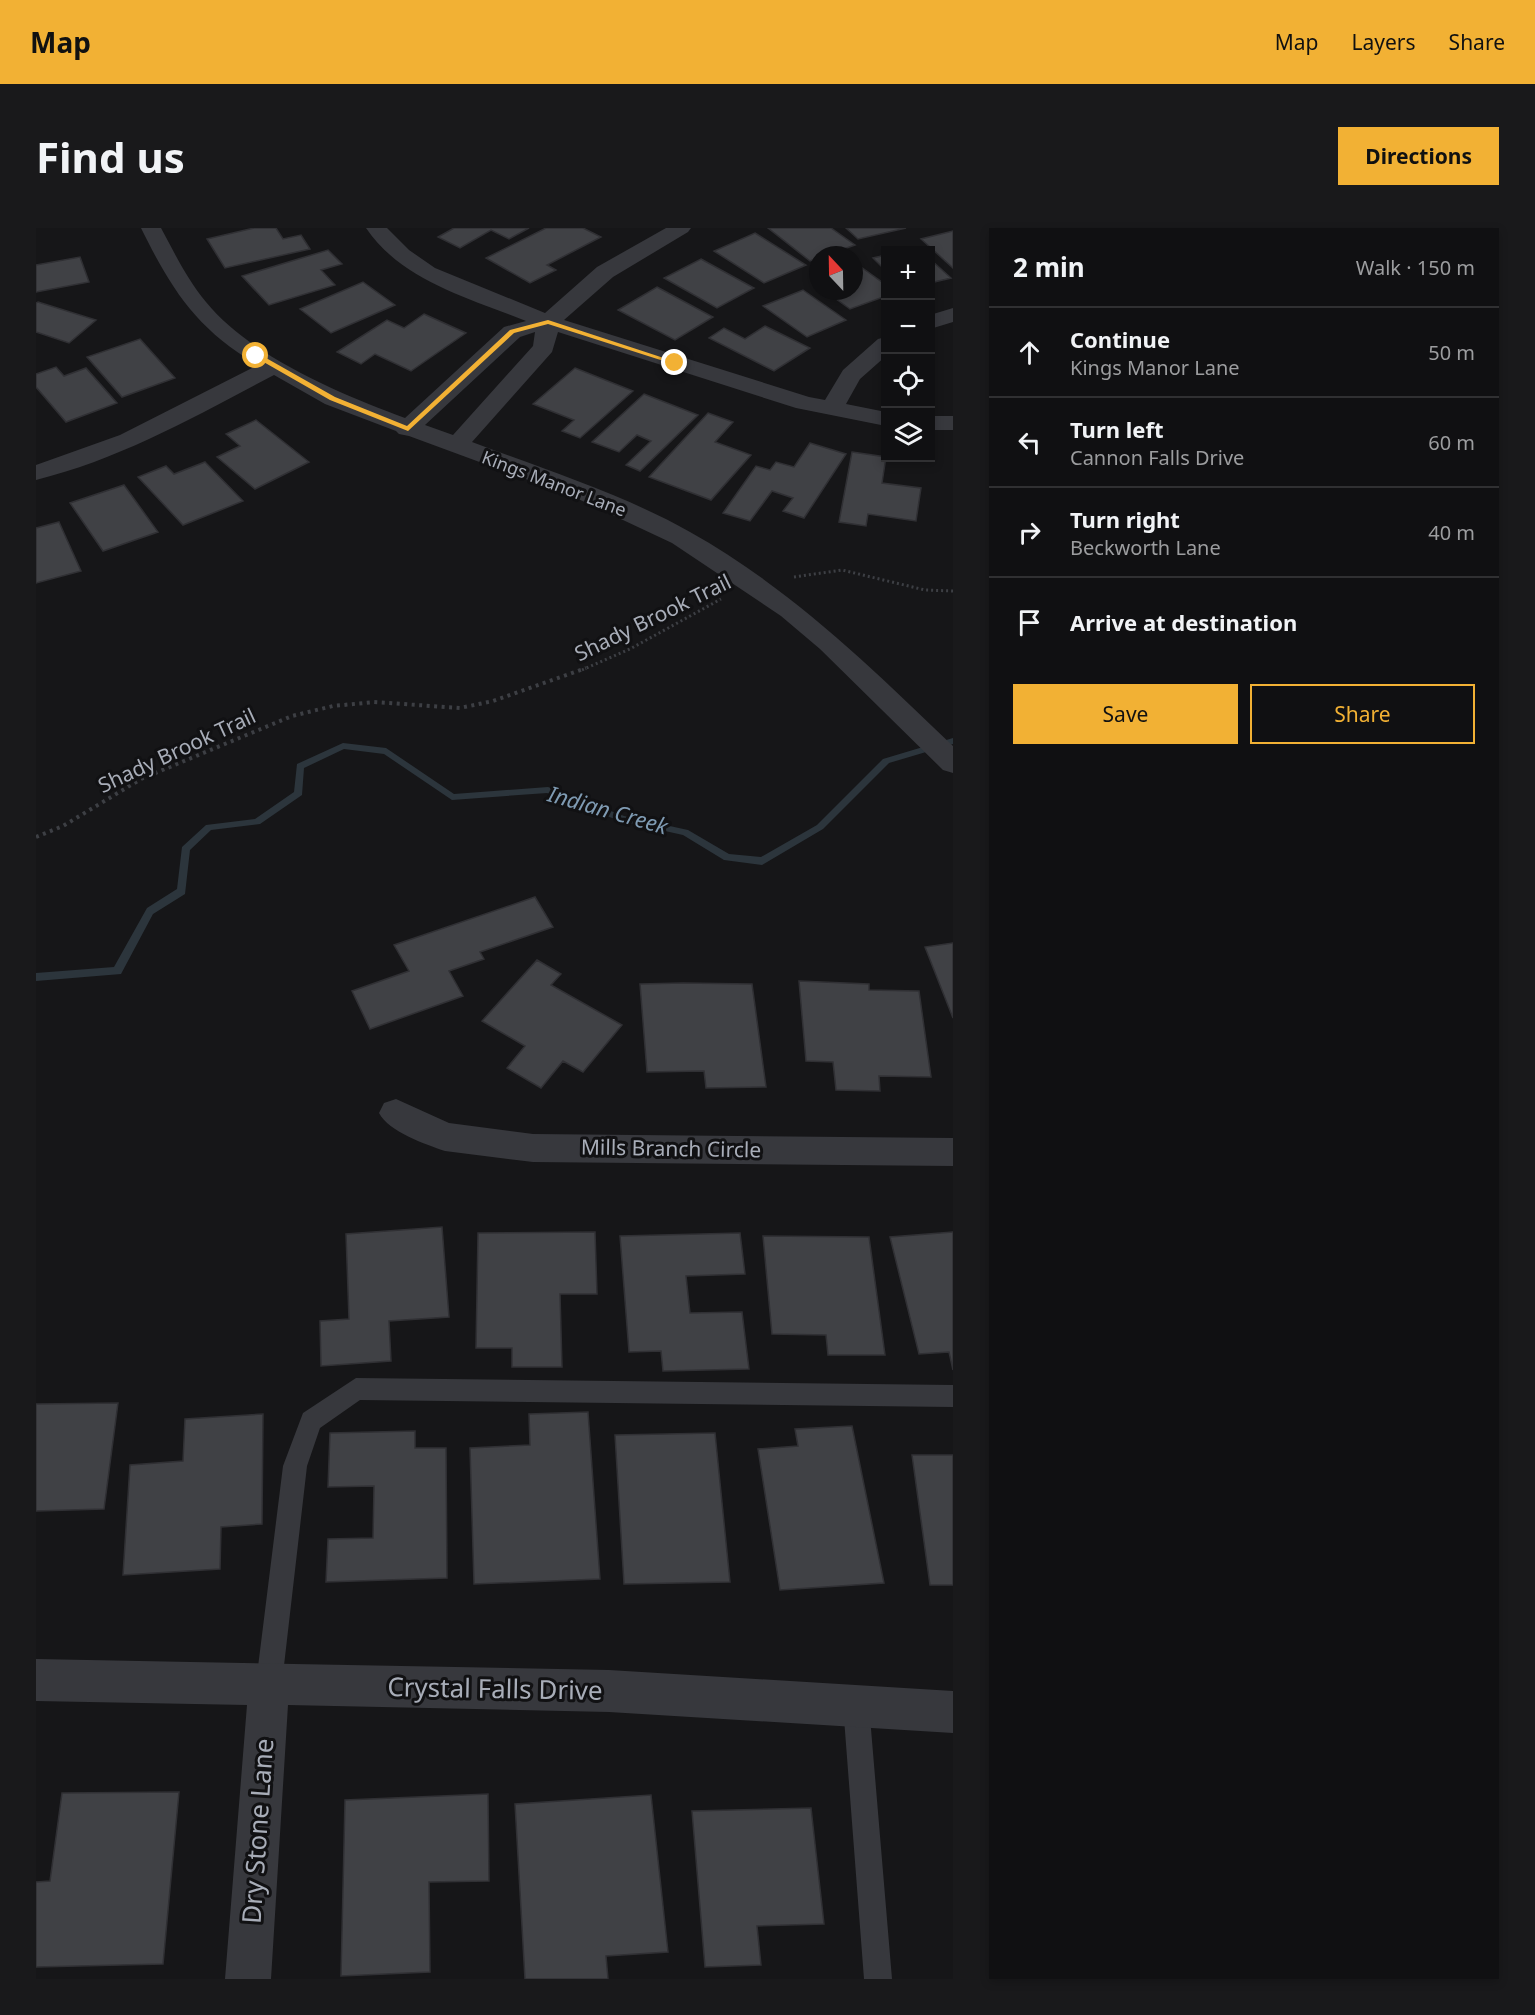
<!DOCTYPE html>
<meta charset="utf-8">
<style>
body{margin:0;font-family:"Noto Sans",sans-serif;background:#19191b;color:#f1f3f6}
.controls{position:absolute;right:18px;top:18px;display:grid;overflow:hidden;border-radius:0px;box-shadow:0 3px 9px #0003}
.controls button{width:54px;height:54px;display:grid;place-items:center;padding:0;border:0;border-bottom:2px solid #303032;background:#101012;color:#f1f3f6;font:30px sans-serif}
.compass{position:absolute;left:773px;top:18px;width:54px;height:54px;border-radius:50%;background:#101012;box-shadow:0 3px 9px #0003;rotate:338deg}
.stop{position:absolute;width:18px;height:18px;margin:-14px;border:4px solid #f2b134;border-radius:50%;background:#fff}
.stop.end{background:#f2b134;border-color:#fff;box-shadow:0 2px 6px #0008}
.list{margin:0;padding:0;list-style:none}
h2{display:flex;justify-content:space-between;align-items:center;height:78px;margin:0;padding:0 24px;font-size:26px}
h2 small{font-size:20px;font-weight:400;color:#9c9d9f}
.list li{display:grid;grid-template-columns:39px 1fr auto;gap:18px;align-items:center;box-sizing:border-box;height:90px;padding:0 24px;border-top:2px solid #303032}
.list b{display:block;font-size:22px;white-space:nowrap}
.list p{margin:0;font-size:20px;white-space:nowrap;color:#9c9d9f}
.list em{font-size:20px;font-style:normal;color:#9c9d9f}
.actions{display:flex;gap:12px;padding:18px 24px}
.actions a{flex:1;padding:14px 0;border:2px solid #f2b134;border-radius:0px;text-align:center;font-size:21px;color:#f2b134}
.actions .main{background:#f2b134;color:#111}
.icon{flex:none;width:33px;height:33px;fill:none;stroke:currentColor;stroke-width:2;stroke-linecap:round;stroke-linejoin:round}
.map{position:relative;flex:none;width:917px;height:1751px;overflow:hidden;border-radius:0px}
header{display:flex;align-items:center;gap:36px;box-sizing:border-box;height:84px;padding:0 30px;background:#f2b134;color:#111}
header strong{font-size:28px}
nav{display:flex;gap:33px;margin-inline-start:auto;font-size:21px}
.intro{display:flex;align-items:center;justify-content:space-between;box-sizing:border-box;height:144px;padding:0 36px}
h1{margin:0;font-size:42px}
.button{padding:15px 27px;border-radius:0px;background:#f2b134;color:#111;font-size:21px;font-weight:700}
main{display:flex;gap:36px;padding:0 36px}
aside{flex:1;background:#101012;border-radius:0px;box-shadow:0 3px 9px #0003}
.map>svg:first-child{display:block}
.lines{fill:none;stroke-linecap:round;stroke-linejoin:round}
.stream{fill:#2c353c;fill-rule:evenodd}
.building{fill:#404145;stroke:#303034;stroke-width:1.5}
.path-far1{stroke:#3d3f44;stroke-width:3;stroke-dasharray:2 3;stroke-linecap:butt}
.path{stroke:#3d3f44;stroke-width:4;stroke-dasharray:3 4.5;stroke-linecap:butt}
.service{fill:#37383d;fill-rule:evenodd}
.minor{fill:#37383d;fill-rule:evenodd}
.route{fill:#f2b134}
.labels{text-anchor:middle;stroke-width:6;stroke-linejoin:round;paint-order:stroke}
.far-street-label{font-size:18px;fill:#a8adb8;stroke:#111113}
.street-label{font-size:21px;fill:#a8adb8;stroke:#111113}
.water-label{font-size:22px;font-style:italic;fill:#7f9bb3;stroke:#111113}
.near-street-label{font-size:26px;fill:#a8adb8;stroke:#111113}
</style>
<header>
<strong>Map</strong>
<nav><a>Map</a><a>Layers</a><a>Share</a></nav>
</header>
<div class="intro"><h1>Find us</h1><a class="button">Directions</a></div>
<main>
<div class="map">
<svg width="917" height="1751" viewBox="0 0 917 1751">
<rect width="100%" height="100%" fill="#161618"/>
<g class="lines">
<path class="stream" d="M917 510V516L853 535 787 601 726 637 688 632 647 607 584 593 511 565 416 572 348 526 308 521 268 540 266 567 224 596 175 602 154 622 149 666 117 686 85 746 0 753V745L78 739 111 680 141 661 146 619 170 597 219 591 258 564 261 536 307 515 350 520 418 566 512 559 588 588 652 602 693 626 725 629 781 597 847 531Z"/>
</g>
<path class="building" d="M218 0H240L247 11 265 7 274 21 189 40 171 11Z
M418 0H493L473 11 455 2 424 20 402 9Z
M510 0H547L565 9 511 37 520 42 494 55 450 30Z
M732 0H795L819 17 791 27H782V30L774 33Z
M810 0H870L822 11Z
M917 3V40L885 11Z
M719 5 770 37 728 55 678 23Z
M292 22 306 36 285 42 299 57 233 77 206 48Z
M850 27V43L837 30Z
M44 29 53 54 0 64V37Z
M665 31 718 60 681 80 628 50Z
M894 31 915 50 894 55Z
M818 34 850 57V68L814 81 789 63H818Z
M327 54 359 77 295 105 264 81Z
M621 59 677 89 639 112 582 82Z
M767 62 810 92 771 109 727 78Z
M2 74 60 92 33 115 0 104V75Z
M388 86 430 105 375 143 339 126 325 136 301 124 351 92 368 100Z
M729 98 774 120 738 143 673 110 688 100 709 111Z
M104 111 139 150 86 169 51 129Z
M20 139 28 148 50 140 81 175 30 194 0 159V146Z
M539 140 597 163 544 210 526 203 538 192 497 176Z
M608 166 662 187 604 243 590 237 615 213 601 207 583 224 556 214Z
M672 185 697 194 679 214 715 227 675 272 613 249Z
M220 192 273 234 219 261 181 229 204 218 190 206Z
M774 215 810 226 768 290 747 283 757 270 736 263 714 293 687 285 720 238 734 242 740 234 758 239Z
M816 224 850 229 846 255 885 260 880 293 832 286 830 298 803 294Z
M169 234 207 273 147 297 102 249 130 238 138 246Z
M88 257 122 304 67 323 34 275Z
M23 294 45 343 0 355V300Z
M499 669 517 699 444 724 448 731 413 743 427 768 334 801 316 763 373 743 358 717Z
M917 715V790L889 719Z
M501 732 525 746 515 757 586 797 547 844 527 833 505 860 471 840 489 818 446 793Z
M763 753 833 756V762L883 763 895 849 843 848 844 863 800 862 797 834 770 833Z
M647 755 716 756 730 859 670 860 668 843 611 844 604 756Z
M406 999 413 1089 353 1093 355 1133 285 1138 284 1093 313 1091 310 1006Z
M559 1004 561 1066H524L526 1139H476V1120H440L442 1005Z
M917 1004V1142L913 1124 883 1126 854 1009Z
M704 1005 709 1046 650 1048 654 1085 706 1084 713 1141 627 1143 625 1123 593 1124 584 1008Z
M727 1008 833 1009 849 1127H792L790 1107 736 1106Z
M82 1175 68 1281 0 1283V1176Z
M552 1184 564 1351 438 1356 434 1220 494 1217 493 1186Z
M227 1186 226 1296 185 1299 184 1341 87 1347 94 1237 147 1233 149 1191Z
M816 1198 848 1355 744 1362 722 1221 762 1218 759 1201Z
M379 1203V1220H410L411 1350 290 1354 292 1311 337 1310 338 1258 292 1259 294 1205Z
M679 1205 694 1354 588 1356 579 1207Z
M876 1227H917V1357H894Z
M143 1564 127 1736 0 1739V1654L14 1653 26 1565Z
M452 1566 453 1653 393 1654 394 1744 305 1748 309 1572Z
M615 1567 632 1724 570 1728 572 1751H489L479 1576Z
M775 1580 788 1696 721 1698 725 1737 669 1739 656 1583Z"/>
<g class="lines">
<path class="path-far1" d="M758 349 806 342 889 362 917 363
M546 442 594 421 685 371"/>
<path class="path" d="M0 609 27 598 105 551 256 488 297 478 338 474 424 480 457 473 550 440"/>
<path class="service" d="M320 1150 917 1157V1179L324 1172 284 1200 271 1238 246 1455 242 1464 233 1468 224 1464 220 1455 247 1238 267 1185Z
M820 1464 829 1468 833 1477 856 1751H828L807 1477 811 1468Z"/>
<path class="minor" d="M105 0H125C139 26 151 51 170 74 215 129 305 166 369 190L468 99 490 93C433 70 366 53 330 0H351L373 22 399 40 509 85 561 39 630 0H655L652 4 577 49 528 92 773 169 789 172 807 142 842 111 850 109V128L824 151 810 176 850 184V198L760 180 522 104 516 124 436 214C507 241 589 267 654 304 754 360 835 439 917 518V545L907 542 784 421 745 388 636 315 538 269 373 208 363 206 360 203 289 176 238 147C162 187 85 231 0 252V237L84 207 222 137C161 102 135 61 105 0ZM499 104 497 118 417 207 389 197 484 109Z
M917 80V94L894 101V87Z
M894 188H917V202H894Z
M360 871 413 895 497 906 917 910V938L497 934 409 923C389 916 353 904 343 885L348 875Z
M0 1431 573 1442 917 1463V1505L573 1484 252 1477 235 1751H189L211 1477 0 1473Z"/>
</g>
<path class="route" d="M512 92 643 135 637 136 512 96 478 105 372 203 294 172 217 128 223 126 299 169 371 198 474 102Z"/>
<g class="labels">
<g class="far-street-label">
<text transform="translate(518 256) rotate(21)" y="6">Kings Manor Lane</text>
</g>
<g class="street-label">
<text transform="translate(617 390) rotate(-26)" y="7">Shady Brook Trail</text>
<text transform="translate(141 523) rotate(-25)" y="7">Shady Brook Trail</text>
<text transform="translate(635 921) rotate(1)" y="7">Mills Branch Circle</text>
</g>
<g class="water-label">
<text transform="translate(572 582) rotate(16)" y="8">Indian Creek</text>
</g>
<g class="near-street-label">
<text transform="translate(459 1461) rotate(1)" y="9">Crystal Falls Drive</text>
<text transform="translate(222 1603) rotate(-86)" y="9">Dry Stone Lane</text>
</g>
</g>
</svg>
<div class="controls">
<button>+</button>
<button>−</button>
<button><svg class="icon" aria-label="locate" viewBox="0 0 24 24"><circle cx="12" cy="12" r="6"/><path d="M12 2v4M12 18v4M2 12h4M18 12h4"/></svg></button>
<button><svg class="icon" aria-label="layers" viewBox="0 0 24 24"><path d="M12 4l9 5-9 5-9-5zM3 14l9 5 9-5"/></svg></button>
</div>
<svg class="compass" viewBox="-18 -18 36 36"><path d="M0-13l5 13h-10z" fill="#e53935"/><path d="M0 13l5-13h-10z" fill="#9c9d9f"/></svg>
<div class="stop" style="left:220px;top:128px"></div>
<div class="stop end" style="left:639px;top:135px"></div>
</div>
<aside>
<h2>2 min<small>Walk · 150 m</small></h2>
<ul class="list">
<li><svg class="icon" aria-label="ahead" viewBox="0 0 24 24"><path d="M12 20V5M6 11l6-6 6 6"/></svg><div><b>Continue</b><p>Kings Manor Lane</p></div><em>50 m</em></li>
<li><svg class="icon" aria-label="left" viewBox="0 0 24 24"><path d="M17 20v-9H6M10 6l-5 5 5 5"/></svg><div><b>Turn left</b><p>Cannon Falls Drive</p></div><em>60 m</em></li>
<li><svg class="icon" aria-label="right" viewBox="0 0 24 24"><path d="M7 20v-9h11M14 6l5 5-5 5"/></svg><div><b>Turn right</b><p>Beckworth Lane</p></div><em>40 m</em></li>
<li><svg class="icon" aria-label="arrive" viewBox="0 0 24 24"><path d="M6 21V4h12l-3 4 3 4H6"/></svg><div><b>Arrive at destination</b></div></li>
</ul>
<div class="actions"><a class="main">Save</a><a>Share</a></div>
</aside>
</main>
